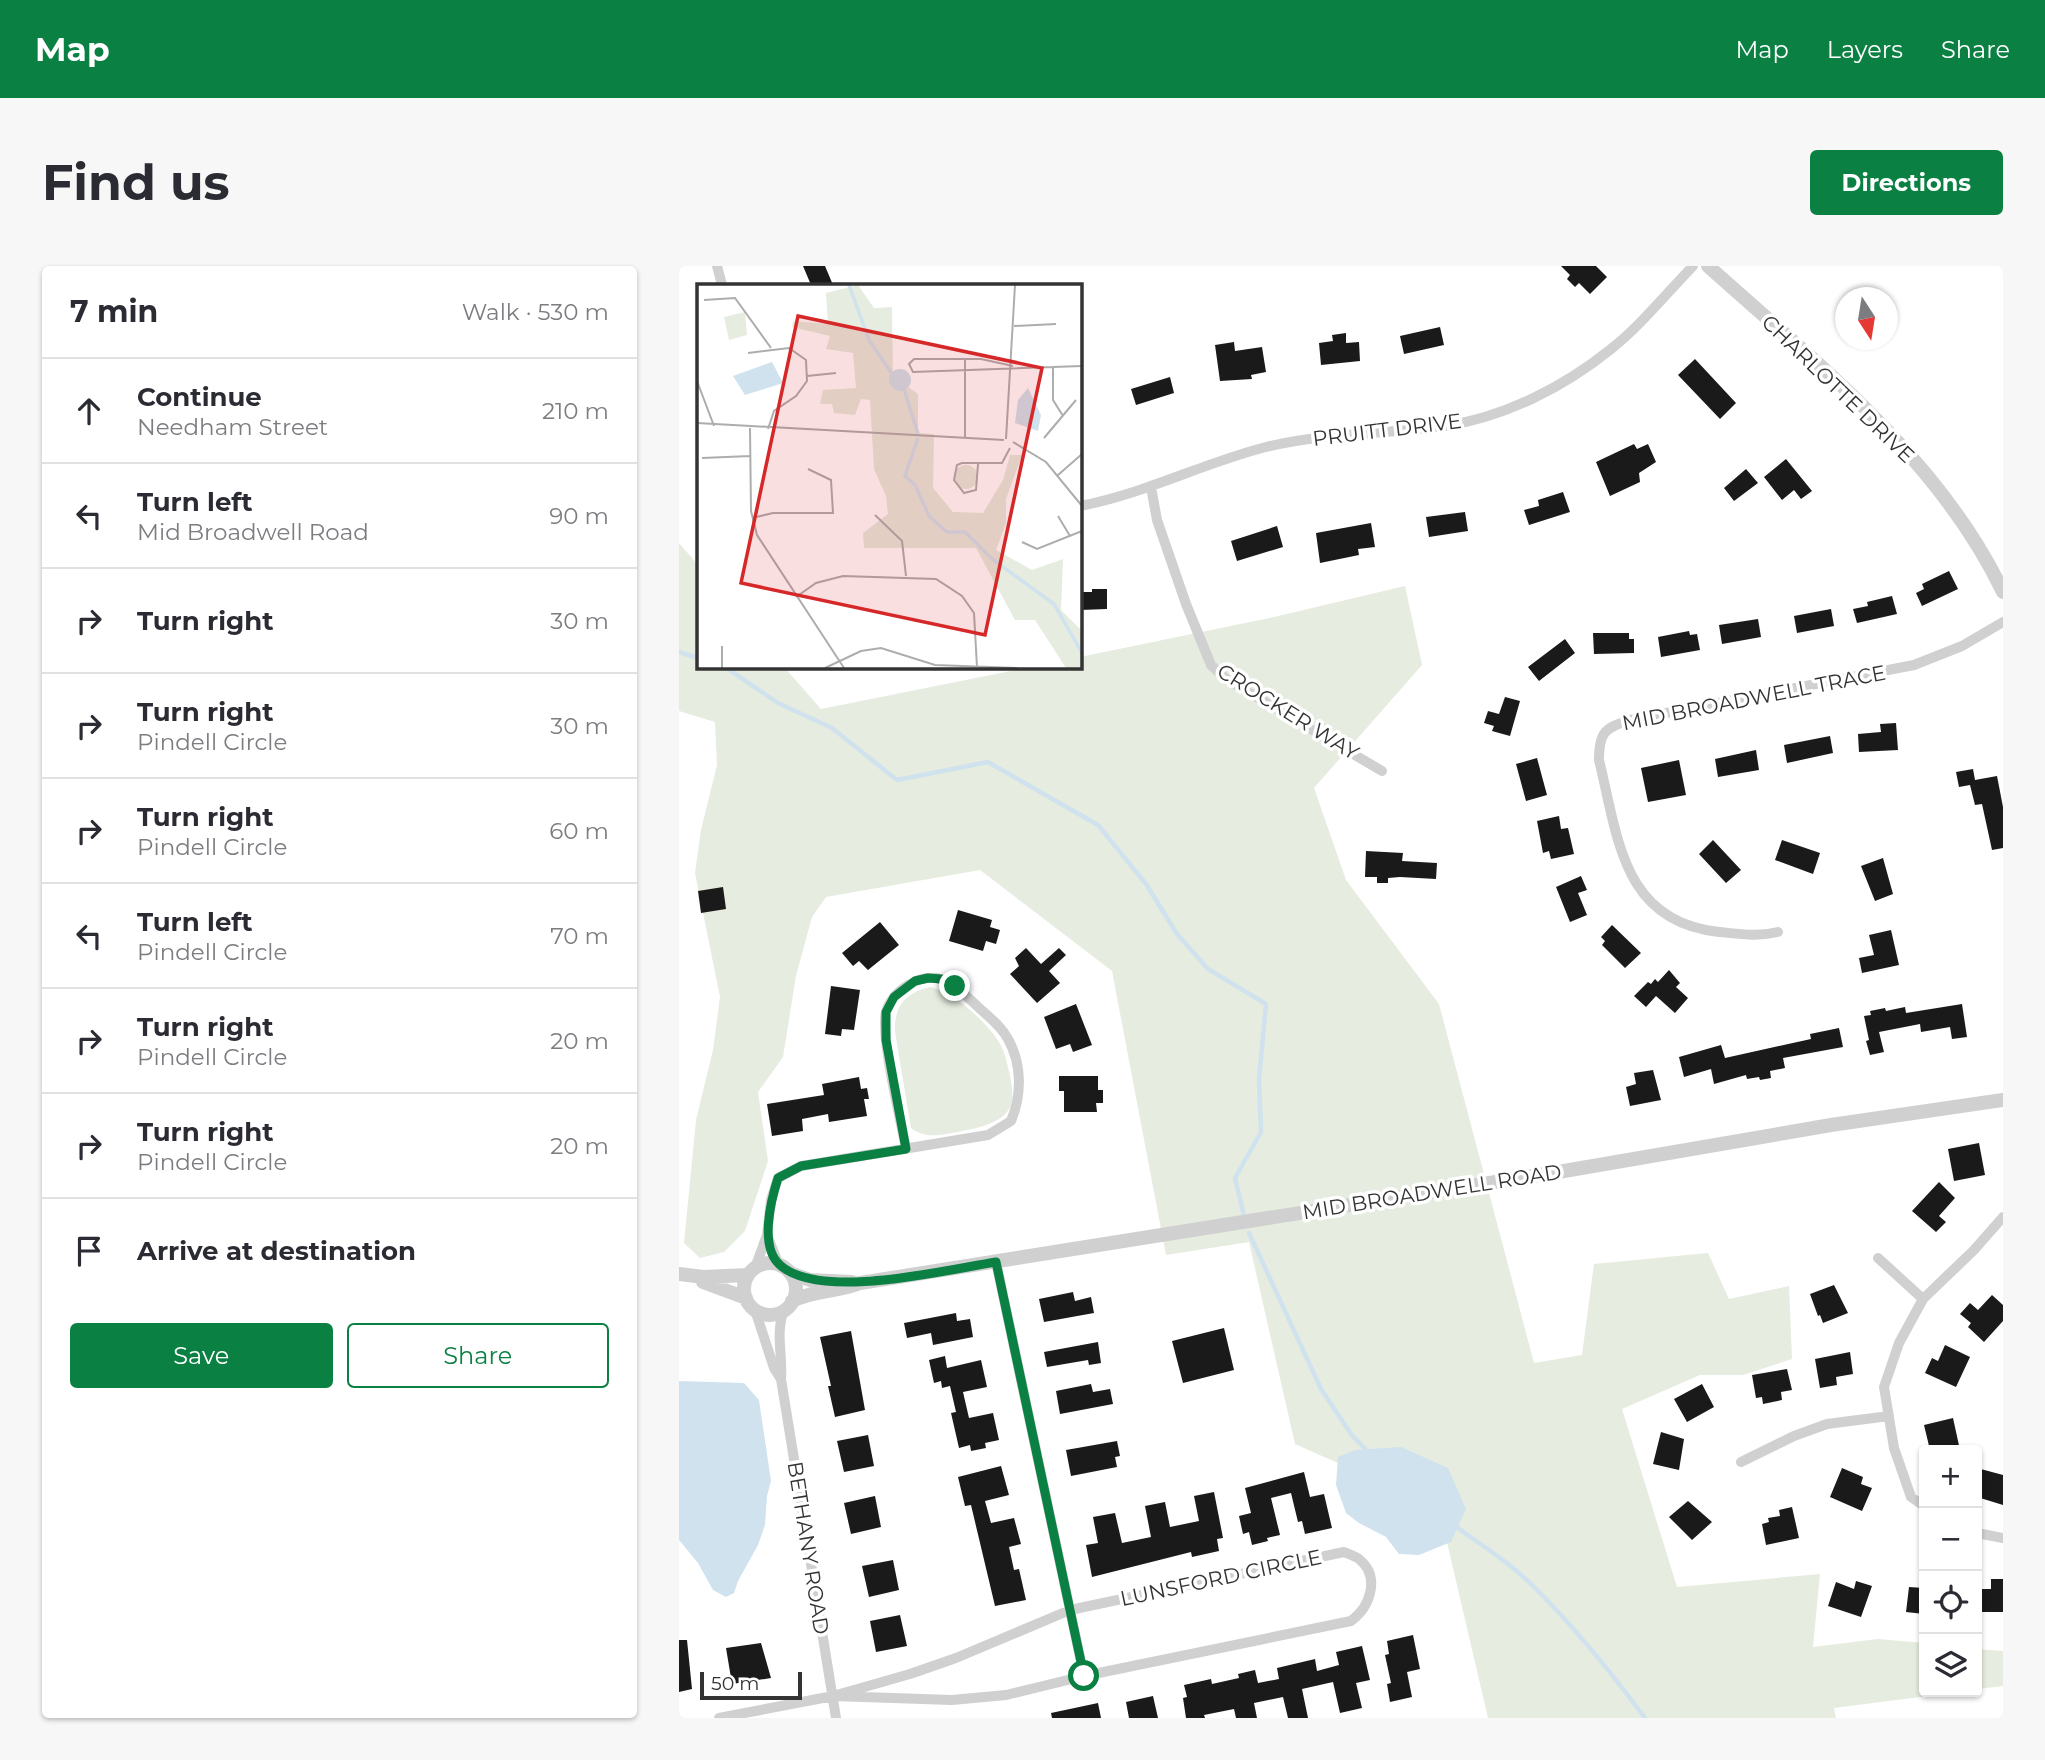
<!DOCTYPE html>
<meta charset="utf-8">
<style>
body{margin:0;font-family:Montserrat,sans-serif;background:#f7f7f7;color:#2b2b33}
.controls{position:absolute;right:21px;bottom:21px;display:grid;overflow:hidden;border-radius:7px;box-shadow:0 2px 5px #0004}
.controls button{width:63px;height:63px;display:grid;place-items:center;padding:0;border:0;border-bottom:2px solid #e1e1e2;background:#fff;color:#2b2b33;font:35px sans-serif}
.compass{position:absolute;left:1156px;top:21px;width:63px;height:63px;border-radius:50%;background:#fff;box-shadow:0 2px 5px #0004;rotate:168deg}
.scale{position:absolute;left:21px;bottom:18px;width:102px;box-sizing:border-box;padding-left:7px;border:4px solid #333;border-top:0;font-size:19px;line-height:24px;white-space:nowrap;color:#333;-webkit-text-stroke:5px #fff;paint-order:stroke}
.stop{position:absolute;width:21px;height:21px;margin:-16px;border:5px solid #0b8043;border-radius:50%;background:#fff}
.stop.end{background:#0b8043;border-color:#fff;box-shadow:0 2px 7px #0008}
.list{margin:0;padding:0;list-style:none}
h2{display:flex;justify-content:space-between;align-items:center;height:91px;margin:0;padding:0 28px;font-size:30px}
h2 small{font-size:23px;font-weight:400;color:#7c7c81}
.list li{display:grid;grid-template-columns:46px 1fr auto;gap:21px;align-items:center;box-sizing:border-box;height:105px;padding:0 28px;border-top:2px solid #e1e1e2}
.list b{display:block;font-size:26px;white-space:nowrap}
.list p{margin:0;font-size:23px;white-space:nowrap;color:#7c7c81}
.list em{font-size:23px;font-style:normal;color:#7c7c81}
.actions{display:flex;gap:14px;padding:21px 28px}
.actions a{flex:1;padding:16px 0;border:2px solid #0b8043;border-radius:7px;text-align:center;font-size:24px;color:#0b8043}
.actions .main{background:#0b8043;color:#fff}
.icon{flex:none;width:38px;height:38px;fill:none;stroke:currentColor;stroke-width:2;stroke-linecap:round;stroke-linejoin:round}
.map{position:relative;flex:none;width:1324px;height:1452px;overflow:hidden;border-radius:7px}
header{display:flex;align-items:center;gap:42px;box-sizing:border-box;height:98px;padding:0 35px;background:#0b8043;color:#fff}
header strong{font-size:33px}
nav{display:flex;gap:38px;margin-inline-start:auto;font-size:24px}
.intro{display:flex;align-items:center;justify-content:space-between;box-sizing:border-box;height:168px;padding:0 42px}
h1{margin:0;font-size:49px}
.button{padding:18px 32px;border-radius:7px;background:#0b8043;color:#fff;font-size:24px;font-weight:700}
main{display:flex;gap:42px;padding:0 42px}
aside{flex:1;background:#fff;border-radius:7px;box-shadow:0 2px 5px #0004}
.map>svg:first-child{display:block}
.green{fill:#e6ecdf}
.water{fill:#cfe2ee}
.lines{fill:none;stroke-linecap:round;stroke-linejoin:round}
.stream{stroke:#cfe2ee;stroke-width:4.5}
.building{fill:#1a1a1a}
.minor{stroke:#d0d0d0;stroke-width:10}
.tertiary{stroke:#d0d0d0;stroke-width:14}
.route{stroke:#0b8043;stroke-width:9}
.labels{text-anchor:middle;stroke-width:7;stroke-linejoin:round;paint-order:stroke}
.street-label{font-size:21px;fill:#333;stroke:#fff}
.inset-river{fill:none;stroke:#cfe2ee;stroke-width:3.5}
.inset-road{fill:none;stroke:#adadad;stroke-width:2}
.view{fill:#d62828;fill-opacity:0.15;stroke:#d62828;stroke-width:3.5}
.inset-edge{fill:none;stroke:#333;stroke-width:3.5}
</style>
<header>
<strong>Map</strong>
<nav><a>Map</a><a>Layers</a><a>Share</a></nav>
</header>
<div class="intro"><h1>Find us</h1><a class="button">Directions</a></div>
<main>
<aside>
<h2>7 min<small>Walk · 530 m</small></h2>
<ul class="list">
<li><svg class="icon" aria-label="ahead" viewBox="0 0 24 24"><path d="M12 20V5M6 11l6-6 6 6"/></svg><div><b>Continue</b><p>Needham Street</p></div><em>210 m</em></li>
<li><svg class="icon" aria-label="left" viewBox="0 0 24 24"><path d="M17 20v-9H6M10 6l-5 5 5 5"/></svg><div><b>Turn left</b><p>Mid Broadwell Road</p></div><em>90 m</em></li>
<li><svg class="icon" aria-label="right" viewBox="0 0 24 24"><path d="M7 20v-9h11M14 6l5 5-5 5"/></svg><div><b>Turn right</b></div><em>30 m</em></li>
<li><svg class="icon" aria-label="right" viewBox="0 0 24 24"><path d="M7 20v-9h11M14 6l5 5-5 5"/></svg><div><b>Turn right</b><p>Pindell Circle</p></div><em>30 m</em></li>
<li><svg class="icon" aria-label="right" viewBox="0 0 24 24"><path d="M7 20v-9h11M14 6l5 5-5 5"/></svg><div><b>Turn right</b><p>Pindell Circle</p></div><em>60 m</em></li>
<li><svg class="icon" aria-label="left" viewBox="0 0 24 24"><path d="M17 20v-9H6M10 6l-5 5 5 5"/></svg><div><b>Turn left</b><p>Pindell Circle</p></div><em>70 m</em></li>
<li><svg class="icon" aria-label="right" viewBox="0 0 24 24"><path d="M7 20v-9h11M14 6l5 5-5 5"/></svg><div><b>Turn right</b><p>Pindell Circle</p></div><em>20 m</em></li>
<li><svg class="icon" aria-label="right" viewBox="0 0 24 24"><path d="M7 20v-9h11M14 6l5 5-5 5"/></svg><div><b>Turn right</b><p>Pindell Circle</p></div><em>20 m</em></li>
<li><svg class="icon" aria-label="arrive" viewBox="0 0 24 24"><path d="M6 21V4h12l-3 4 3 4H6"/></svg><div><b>Arrive at destination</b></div></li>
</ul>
<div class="actions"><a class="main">Save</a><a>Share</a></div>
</aside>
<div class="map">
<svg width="1324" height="1452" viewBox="0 0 1324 1452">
<rect width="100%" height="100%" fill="#fff"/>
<path class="green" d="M0 277 19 299V401H105L142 443 352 401H401V391L595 351 726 320 743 399 635 522 667 614 760 738 855 1097 903 1089 915 998 1029 987 1050 1033 1110 1020 1113 1093 1064 1109H1021L943 1143 998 1321 1141 1308 1134 1381 1199 1373 1245 1377V1426H1280L1155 1442 1157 1452H809L760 1242 616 1178 570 976 487 989 433 705 301 604 147 631 133 651 117 710 104 791 79 826 89 895 66 965 45 986 21 992 5 977 17 854 34 784 41 731 16 607 22 564 38 499 36 456 0 445Z
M251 721C274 725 310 758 321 778 327 788 328 799 331 809 333 821 336 836 328 846 317 859 294 863 278 866 261 869 247 873 232 862L216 766C215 740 226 727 251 721Z
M1298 1383 1324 1385V1420L1298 1423Z"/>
<path class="water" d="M0 1115 65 1117 80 1134 92 1215 88 1230 86 1259 79 1279 59 1315 55 1327 47 1331 34 1324 19 1297 0 1274Z
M722 1181 769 1202 787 1243 772 1276 740 1289 720 1288 707 1271 680 1257 667 1247 657 1219 659 1191 676 1184Z"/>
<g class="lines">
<path class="stream" d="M0 386 19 392
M46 401 99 437 153 462 218 514 309 496 419 559 467 618 498 668 529 703 587 738 580 813 582 866 556 912 565 950
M570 967 642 1123 672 1168 689 1186
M776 1260C802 1279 830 1296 853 1319 895 1360 931 1405 966 1452"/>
</g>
<path class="building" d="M124 0H146L154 19H132Z
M882 0H917L928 11 911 28 900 17 896 21 888 13 891 9Z
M761 61 765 79 725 88 721 70Z
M667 67V77L680 76 681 95 642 99 640 77 654 75 653 69Z
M555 76 556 85 583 81 587 106 572 109 573 113 541 115 536 79Z
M1016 93 1057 137 1041 153 999 109Z
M491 111 495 127 457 139 452 123Z
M955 178 958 183 969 178 977 196 960 207 961 216 931 230 917 196Z
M1107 193 1133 225 1122 233 1115 224 1103 234 1085 211Z
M1067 203 1079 217 1055 235 1045 222Z
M884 226 891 246 850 259 845 244 860 240 859 234Z
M786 246 789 265 750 271 747 251Z
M692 257 696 281 679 283 680 289 641 297 637 267Z
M598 260 604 281 558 295 552 275Z
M1270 305 1279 323 1243 340 1237 327 1245 323 1243 318Z
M413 323H428V343L401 344V326H413Z
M1213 330 1218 348 1178 357 1174 343 1189 340 1188 336Z
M1152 343 1155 360 1118 367 1115 350Z
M1079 353 1082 371 1043 378 1040 359Z
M1010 365 1011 369 1018 368 1021 384 982 391 979 371Z
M914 367H950V373H955V387L915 388Z
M886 373 896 387 860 415 849 401Z
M826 431 841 435 831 470 813 465 815 460 805 457 809 445 820 448Z
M1217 457 1219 484 1180 486 1179 468 1202 466 1201 458Z
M1151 470 1154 487 1108 497 1105 479Z
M1077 484 1080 504 1039 511 1036 493Z
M858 492 868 529 847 535 837 498Z
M1000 494 1007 529 969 536 962 502Z
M1294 503 1296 514 1318 510 1324 541V582L1313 584 1303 538 1296 539 1291 519 1280 521 1277 506Z
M880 550 882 563 889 562 895 588 872 593 870 585 864 587 858 555Z
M1034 574 1062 604 1047 617 1020 588Z
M1103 574 1141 587 1134 608 1096 594Z
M687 585 724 587 723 595 758 597 757 613 721 611 709 612V617H698V611H686Z
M1204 592 1214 628 1196 635 1182 600Z
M902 610 908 624 899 627 908 649 891 656 877 621Z
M44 621 47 643 22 647 19 625Z
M279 644 313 654 311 661 321 664 317 678 307 675 304 685 270 675Z
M201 656 220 679 189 704 180 695 174 700 163 687Z
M933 659 962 687 946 702 923 679 926 675 922 671Z
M1212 664 1220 699 1183 707 1180 692 1195 689 1190 669Z
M347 682 362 698 380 682 387 689 370 705 381 717 358 737 331 708 340 700 336 692Z
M990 704 1001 717 997 721 1009 732 996 747 977 730 967 741 955 730 969 716 972 718 976 713 979 716Z
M152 720 181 724 175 764 163 763 162 770 146 768Z
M397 738 413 779 394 786 391 778 377 783 365 751Z
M1283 738 1288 771 1273 773 1271 761 1242 766 1241 758 1200 766 1205 786 1191 789 1187 775 1190 774 1185 750 1192 749 1191 745 1206 742 1207 745 1226 741 1227 747Z
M1160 762 1164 781 1104 792 1106 802 1091 805 1092 812 1081 814 1080 811 1068 813 1067 809 1035 818 1032 803 1005 811 1000 791 1042 779 1046 792 1132 773 1131 768Z
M974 804 982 834 951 840 947 821 957 818 955 807Z
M380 810H419V824H424V837H417L418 846H385V825H380Z
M180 811 182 823 188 822 190 833H185L188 850 150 856 149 848 123 853 124 865 93 870 88 838 145 829 143 818Z
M1300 877 1306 909 1275 915 1269 883Z
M1260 916 1276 932 1260 950 1267 956 1257 966 1233 945Z
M1155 1019 1169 1047 1144 1057 1141 1049 1139 1050 1131 1028Z
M394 1026 396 1035 412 1031 415 1047 365 1056 360 1033Z
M1313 1029 1324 1039V1055L1305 1076 1289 1061 1292 1057 1281 1048 1291 1037 1299 1044Z
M277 1047 278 1055 291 1053 294 1071 254 1079 252 1067 228 1072 225 1057Z
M545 1062 555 1104 504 1117 493 1075Z
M172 1065 186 1144 156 1151 149 1120H152L141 1071Z
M419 1076 422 1097 410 1099 409 1094 368 1101 365 1086Z
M1266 1079 1291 1091 1277 1121 1246 1107 1253 1092 1259 1095Z
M1171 1086 1174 1108 1157 1111 1158 1119 1141 1122 1136 1093Z
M266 1090 268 1102 302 1094 308 1121 284 1126 290 1152 314 1147 320 1174 306 1177 307 1182 292 1185 291 1179 280 1182 272 1147 277 1146 271 1120 263 1122 262 1115 255 1117 250 1094Z
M1108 1103 1113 1124 1102 1126 1103 1134 1084 1138 1083 1131 1077 1132 1073 1109Z
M412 1118 414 1126 431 1123 434 1138 381 1148 377 1125Z
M1023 1118 1035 1141 1008 1156 995 1133Z
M1274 1152 1281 1184H1251L1245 1159Z
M982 1166 1005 1173 1000 1204 974 1198Z
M189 1169 195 1200 165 1206 158 1175Z
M438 1175 441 1190 436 1191 438 1201 392 1210 387 1184Z
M322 1200 330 1229 306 1235 312 1257 335 1252 342 1278 330 1281 335 1304 340 1303 347 1334 316 1340 292 1239 286 1240 279 1211Z
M1163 1202 1184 1211 1182 1218 1193 1222 1183 1245 1151 1231Z
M1298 1202 1324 1209V1239L1298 1231Z
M625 1206 631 1231 645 1228 653 1262 626 1268 623 1255 619 1256 612 1227 592 1232 601 1269 588 1272 589 1275 573 1279 570 1266 564 1268 560 1250 572 1247 566 1222Z
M535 1226 544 1272 538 1273 540 1285 513 1291 512 1286 413 1311 407 1279 419 1277 414 1251 436 1247 443 1277 472 1271 466 1240 486 1236 491 1261 520 1255 515 1230Z
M196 1230 202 1261 172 1268 165 1237Z
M1009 1235 1033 1256 1013 1274 990 1251Z
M1113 1241 1120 1272 1087 1279 1083 1258 1090 1256 1089 1252 1101 1250 1100 1244Z
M214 1294 220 1324 190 1331 183 1300Z
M1312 1313H1324V1346H1298V1323H1312Z
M1177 1315 1193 1320 1182 1351 1149 1340 1157 1316 1175 1323Z
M1230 1321 1245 1322V1348L1227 1346Z
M221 1349 228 1380 197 1386 191 1355Z
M734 1369 741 1403 728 1406 733 1431 711 1436 708 1418 712 1417 706 1389 710 1388 708 1375Z
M0 1374H8L13 1423 0 1426Z
M82 1377 92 1412 53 1418 47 1382Z
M683 1380 691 1414 677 1417 683 1442 661 1447 654 1416 623 1423 629 1452H609L604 1431 575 1437 578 1452H557L555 1443 525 1449 526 1452H507L504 1432 508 1431 505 1419 532 1413 533 1418 560 1412 559 1408 576 1404 579 1417 600 1413 598 1402 636 1393 638 1405 660 1399 657 1386Z
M474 1430 479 1452H450L447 1436Z
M419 1437 422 1452H373L372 1447Z"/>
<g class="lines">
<path class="minor" d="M38 0 43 19
M472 221 478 254 507 338 532 399 547 413 703 505
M401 240C465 228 524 197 587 181 645 167 707 168 766 160 826 151 885 121 932 83 962 59 987 28 1014 0
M1099 666C1078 671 1061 668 1040 666 943 656 939 571 920 494 920 467 925 462 951 454L1235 399 1283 380 1324 356
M88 969 100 999
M1199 992 1244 1033
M317 996 405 1410
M76 1002 88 969 92 934 99 912 122 900 309 869 332 855C343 829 343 798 329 773 322 759 307 749 296 738 286 729 275 717 262 713 240 707 213 725 207 746 201 770 222 855 227 883
M76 1044 95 1102 102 1113
M105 1044C96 1067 104 1089 102 1113L157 1452
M1062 1196 1115 1170 1148 1158 1210 1150
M1245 1240 1232 1231 1215 1182 1205 1121 1220 1077 1244 1033 1295 984 1324 951
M1298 1267 1324 1272
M40 1452 154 1430 231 1408 277 1392 391 1344 665 1286C669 1288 676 1290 680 1293 702 1311 691 1341 672 1355L405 1410 327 1429 273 1434 154 1430"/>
<path class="tertiary" d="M1029 0C1137 97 1260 192 1324 326
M65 1023a26 26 0 1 1 52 0a26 26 0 1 1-52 0Z
M111 1007 131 1014 173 1016
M0 1008 24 1011 69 1009
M24 1016 67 1032
M113 1035C134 1024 159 1026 181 1017L885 905 1152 859 1324 834"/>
</g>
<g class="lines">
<path class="route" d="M276 720 262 713 249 712 236 715 215 731 207 746V774L227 883 122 900 99 912C92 934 80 981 101 999 141 1035 266 1004 317 996L405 1410"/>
</g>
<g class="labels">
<g class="street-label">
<text transform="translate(1159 123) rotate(44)" y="7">CHARLOTTE DRIVE</text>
<text transform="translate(708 164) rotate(-7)" y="7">PRUITT DRIVE</text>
<text transform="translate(1075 432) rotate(-11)" y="7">MID BROADWELL TRACE</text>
<text transform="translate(609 446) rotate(32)" y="7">CROCKER WAY</text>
<text transform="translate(753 926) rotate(-9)" y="7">MID BROADWELL ROAD</text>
<text transform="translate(129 1282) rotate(81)" y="7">BETHANY ROAD</text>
<text transform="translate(542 1312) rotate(-12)" y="7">LUNSFORD CIRCLE</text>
</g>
</g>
<g transform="translate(18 18)">
<rect width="385" height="385" fill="#fff"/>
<path d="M161 1 177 24 195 23 196 92 221 110V149L237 150 236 204 256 228 286 229 306 196 313 171H325L309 215V239L299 266 335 286 366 275 364 326 385 347V384H369L338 336H318L279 264H167L166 249 191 230 189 212 177 185 173 116 164 115 158 131 137 129 135 120H123L126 106 159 104 156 69 129 65 133 52 95 43 96 37 131 40 129 9ZM48 28 50 51 32 56 27 33ZM257 193a12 12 0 1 1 24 0a12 12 0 1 1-24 0Z" fill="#e6ecdf"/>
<path d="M75 78 86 99 48 111 36 92ZM192 96a11 11 0 1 1 22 0a11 11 0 1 1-22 0ZM331 104 344 131 341 147 318 139 321 116Z" fill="#cfe2ee"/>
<path class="inset-river" d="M152 1 172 56 195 90M207 105 221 150M221 154 208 192 218 201 232 232 250 248H268L295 275 357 320 385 369"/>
<path class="inset-road" d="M7 16 38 14 74 64M317 42 359 40M51 69 92 64 109 76 110 97 99 112 77 127 71 145M268 76V155M316 82 284 75H217L212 80 216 88 385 82M356 82V116L366 132M110 92 139 89M0 97 17 142M0 139 307 156M53 144 54 227 60 251 147 384M347 154 379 116M309 155 318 1M316 158 349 178 385 222M5 174 53 172M281 180 279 206 267 209 257 196 260 181 265 179H305L313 164M361 191 385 170M178 231 205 257 209 292M361 232 373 252M55 234 76 229H136L134 196 111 185M325 258 340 265 385 247M99 313 119 299 146 292 239 295 265 312 277 329 280 383M25 384V362M128 384 164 367 184 364 238 381 320 384"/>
<path class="view" d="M101 32 345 84 288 351 44 299Z"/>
<rect width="385" height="385" class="inset-edge"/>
</g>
</svg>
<div class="controls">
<button>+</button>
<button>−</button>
<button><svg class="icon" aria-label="locate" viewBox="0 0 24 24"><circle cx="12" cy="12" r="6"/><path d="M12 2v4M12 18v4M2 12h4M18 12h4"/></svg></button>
<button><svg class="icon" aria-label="layers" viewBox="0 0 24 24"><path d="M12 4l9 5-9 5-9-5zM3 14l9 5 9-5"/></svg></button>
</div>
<svg class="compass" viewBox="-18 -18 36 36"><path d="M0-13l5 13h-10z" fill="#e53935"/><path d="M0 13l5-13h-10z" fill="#7c7c81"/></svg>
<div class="scale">50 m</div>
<div class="stop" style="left:405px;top:1410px"></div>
<div class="stop end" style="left:276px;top:720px"></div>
</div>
</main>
